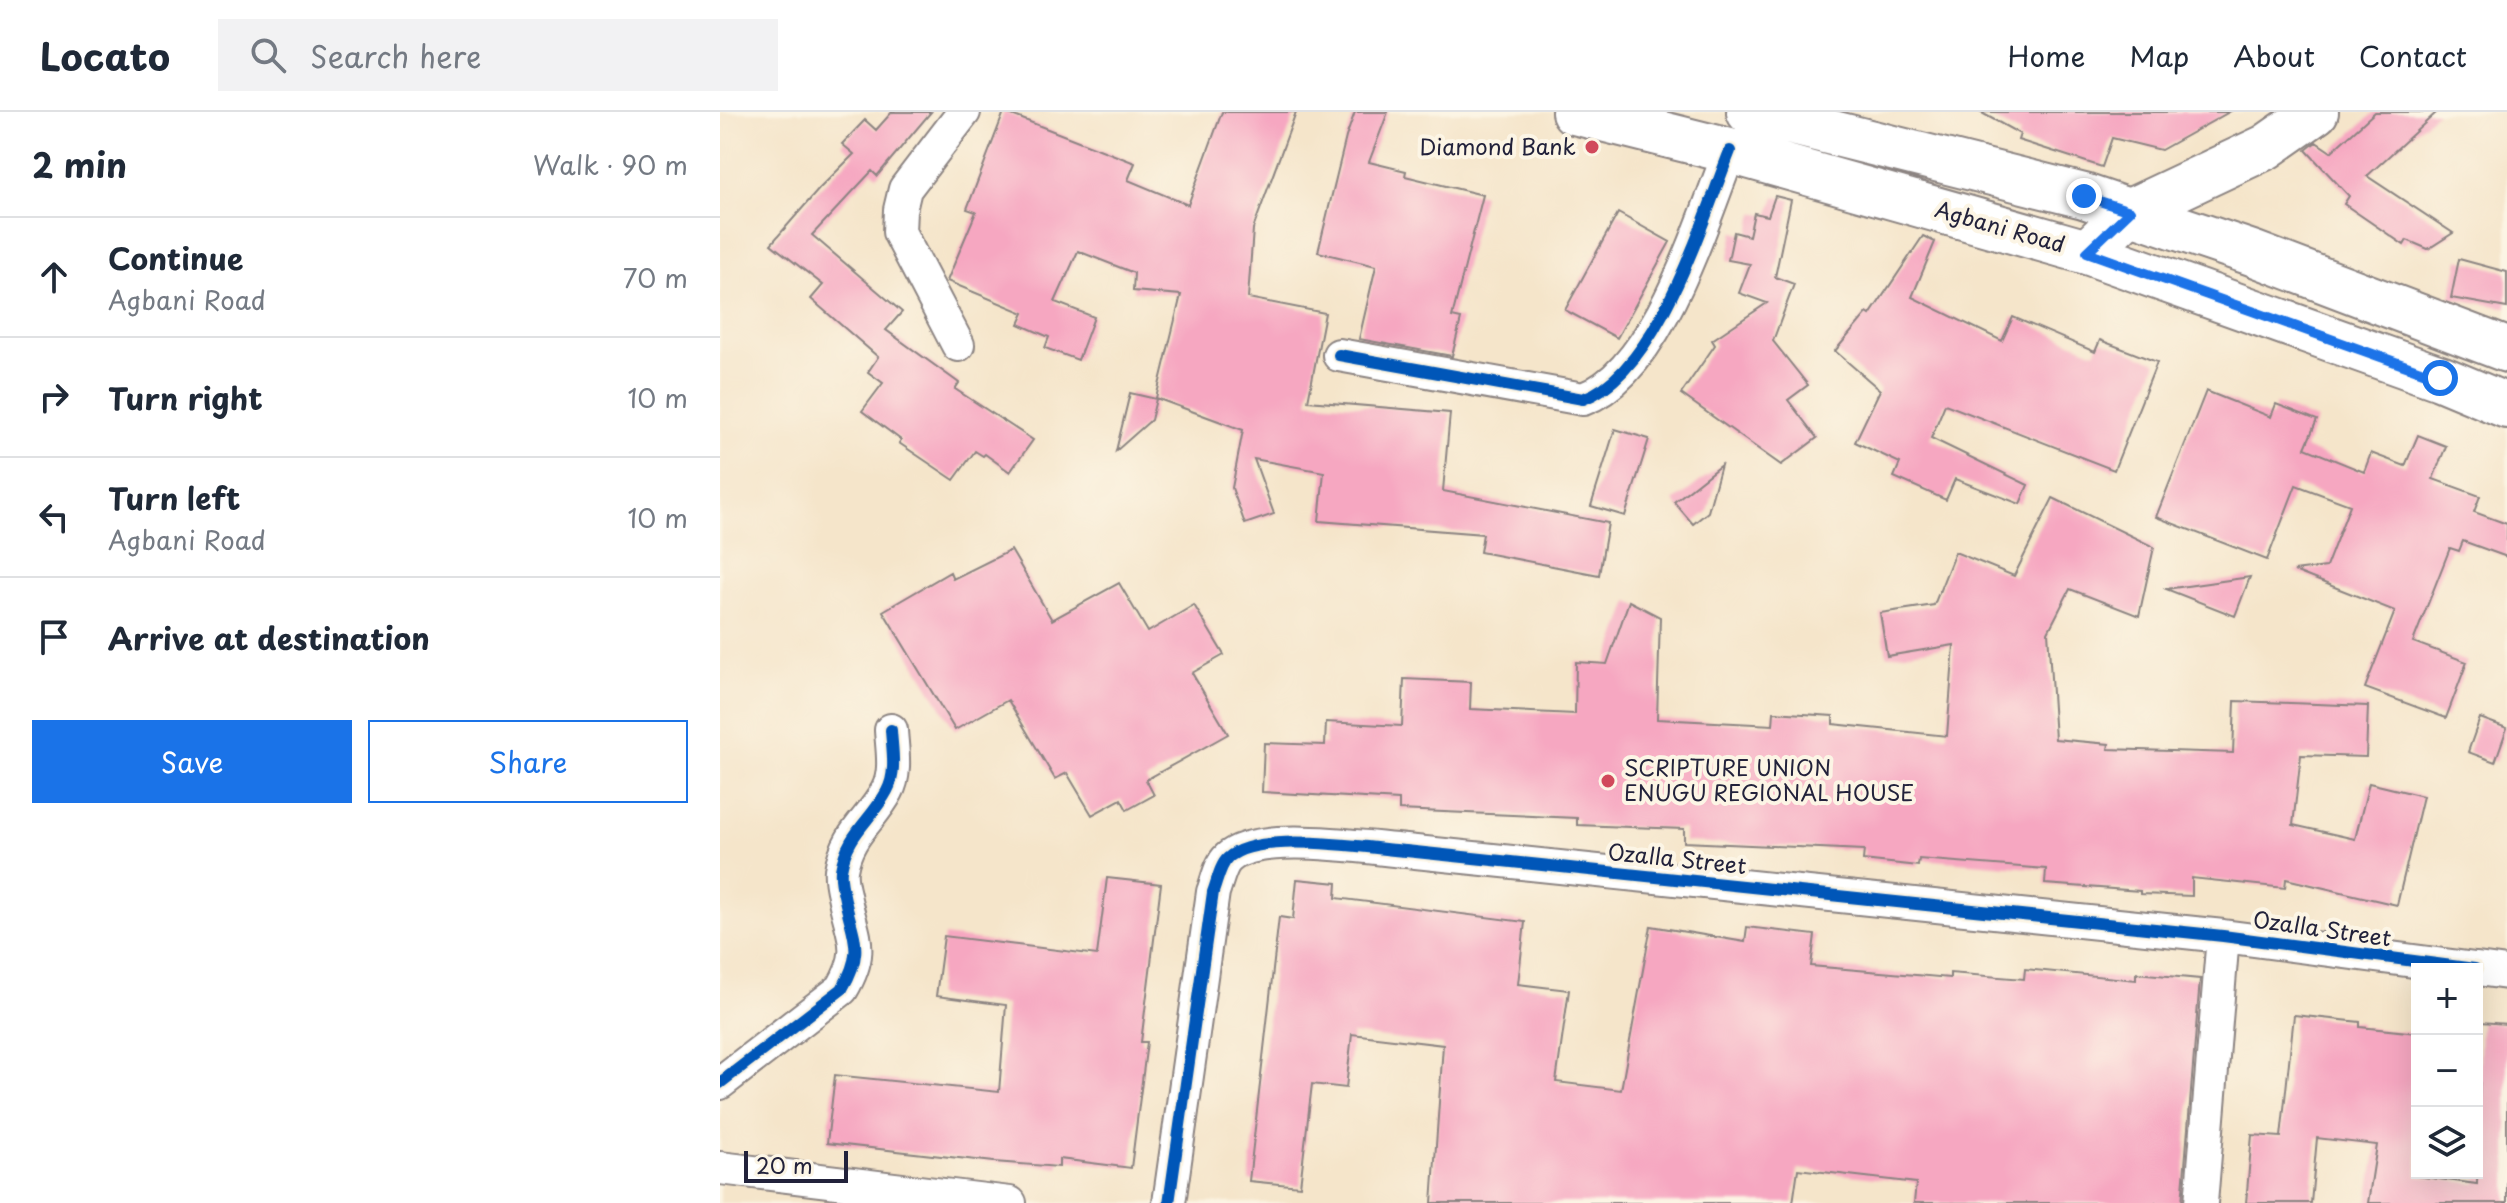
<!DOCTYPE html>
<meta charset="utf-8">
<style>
body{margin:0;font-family:"Playpen Sans",sans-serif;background:#f2f2f3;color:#1f2937}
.controls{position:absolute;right:24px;bottom:24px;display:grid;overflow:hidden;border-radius:0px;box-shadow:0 8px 32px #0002}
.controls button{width:72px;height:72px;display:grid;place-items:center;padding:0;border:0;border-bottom:2px solid #e0e1e3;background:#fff;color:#1f2937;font:40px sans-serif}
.scale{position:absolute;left:24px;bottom:20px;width:104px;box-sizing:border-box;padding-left:8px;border:4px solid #22223b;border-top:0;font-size:22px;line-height:28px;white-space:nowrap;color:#22223b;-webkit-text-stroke:6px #fcf5e5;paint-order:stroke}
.stop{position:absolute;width:24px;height:24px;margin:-18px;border:6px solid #1a73e8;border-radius:50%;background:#fff}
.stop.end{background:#1a73e8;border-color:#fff;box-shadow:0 2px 8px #0008}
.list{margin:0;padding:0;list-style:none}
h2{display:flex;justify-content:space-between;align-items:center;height:104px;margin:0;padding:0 32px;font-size:34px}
h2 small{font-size:26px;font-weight:400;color:#747a83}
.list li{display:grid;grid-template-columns:52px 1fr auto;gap:24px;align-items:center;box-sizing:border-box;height:120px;padding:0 32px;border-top:2px solid #e0e1e3}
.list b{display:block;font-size:30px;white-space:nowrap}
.list p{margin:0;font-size:26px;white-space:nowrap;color:#747a83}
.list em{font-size:26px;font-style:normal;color:#747a83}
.actions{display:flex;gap:16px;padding:24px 32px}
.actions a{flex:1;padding:18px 0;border:2px solid #1a73e8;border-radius:0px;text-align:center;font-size:28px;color:#1a73e8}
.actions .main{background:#1a73e8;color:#fff}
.icon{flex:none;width:44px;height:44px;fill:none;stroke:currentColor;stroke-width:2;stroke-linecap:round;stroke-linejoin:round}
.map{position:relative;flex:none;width:1787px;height:1091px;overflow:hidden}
header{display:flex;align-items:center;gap:48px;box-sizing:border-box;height:112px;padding:0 40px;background:#fff;border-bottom:2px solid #e0e1e3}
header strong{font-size:38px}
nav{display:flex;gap:44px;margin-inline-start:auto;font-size:28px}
.search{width:560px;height:72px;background:#f2f2f3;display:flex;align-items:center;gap:20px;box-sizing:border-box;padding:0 28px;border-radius:0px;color:#747a83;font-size:30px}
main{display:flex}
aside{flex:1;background:#fff}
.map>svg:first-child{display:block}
.building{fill:#f6a7c1}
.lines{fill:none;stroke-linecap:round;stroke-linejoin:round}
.street-casing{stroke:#8c8482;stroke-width:36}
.secondary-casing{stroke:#8c8482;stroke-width:48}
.primary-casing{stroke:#8c8482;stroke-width:48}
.street{stroke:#fff;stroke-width:32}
.secondary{stroke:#fff;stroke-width:44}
.primary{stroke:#fff;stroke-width:44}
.cycleway-casing{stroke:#fcf5e5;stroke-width:17}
.cycleway{stroke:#0057b8;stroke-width:12}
.route{stroke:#1a73e8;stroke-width:10}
.poi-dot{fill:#d1495b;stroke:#fcf5e5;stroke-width:3}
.labels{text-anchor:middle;stroke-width:8;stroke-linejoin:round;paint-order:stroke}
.poi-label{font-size:22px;fill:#22223b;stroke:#fcf5e5;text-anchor:end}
.street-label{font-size:22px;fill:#22223b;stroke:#fcf5e5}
</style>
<header>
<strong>Locato</strong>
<div class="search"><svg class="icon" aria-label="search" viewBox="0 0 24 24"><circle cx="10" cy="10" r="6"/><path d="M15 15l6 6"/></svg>Search here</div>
<nav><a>Home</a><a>Map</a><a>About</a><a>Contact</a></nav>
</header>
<main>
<aside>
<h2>2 min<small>Walk · 90 m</small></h2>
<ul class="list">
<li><svg class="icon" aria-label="ahead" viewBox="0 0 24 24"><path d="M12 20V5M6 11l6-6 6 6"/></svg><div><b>Continue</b><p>Agbani Road</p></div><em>70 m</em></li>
<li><svg class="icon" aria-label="right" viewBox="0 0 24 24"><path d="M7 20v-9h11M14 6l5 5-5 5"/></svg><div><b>Turn right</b></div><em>10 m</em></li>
<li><svg class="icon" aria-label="left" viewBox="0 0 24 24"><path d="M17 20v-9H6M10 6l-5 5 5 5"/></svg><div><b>Turn left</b><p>Agbani Road</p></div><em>10 m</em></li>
<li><svg class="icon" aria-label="arrive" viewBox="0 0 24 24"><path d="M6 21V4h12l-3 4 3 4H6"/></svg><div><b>Arrive at destination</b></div></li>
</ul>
<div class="actions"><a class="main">Save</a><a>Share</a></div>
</aside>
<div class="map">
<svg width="1787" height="1091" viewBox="0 0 1787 1091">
<rect width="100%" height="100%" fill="#fcf5e5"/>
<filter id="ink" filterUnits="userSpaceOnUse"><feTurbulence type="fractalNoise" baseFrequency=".0125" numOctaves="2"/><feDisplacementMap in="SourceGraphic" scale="16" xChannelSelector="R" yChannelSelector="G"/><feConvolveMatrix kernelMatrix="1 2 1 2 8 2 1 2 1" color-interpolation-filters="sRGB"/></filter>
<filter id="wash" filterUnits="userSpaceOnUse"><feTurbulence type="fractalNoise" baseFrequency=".006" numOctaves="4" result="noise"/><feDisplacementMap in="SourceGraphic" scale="32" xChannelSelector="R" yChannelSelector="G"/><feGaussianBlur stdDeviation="1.8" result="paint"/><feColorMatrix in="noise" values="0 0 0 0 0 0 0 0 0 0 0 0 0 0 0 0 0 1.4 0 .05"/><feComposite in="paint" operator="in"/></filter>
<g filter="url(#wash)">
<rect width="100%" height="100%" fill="#f5e5ca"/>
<g id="blocks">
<path class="building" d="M172 0H211L157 64 152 59 92 123 182 200 166 218 239 271 235 277 313 328 290 360 265 342 263 344 255 339 234 368 179 331 181 328 142 299 163 271 148 260 158 245 91 187 103 173 51 132 100 76 134 42 122 32 145 8 156 18Z
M284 0 415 51 408 68 468 93 502 0H576L533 117 528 186 605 201 588 289 730 301 723 379 888 411 879 463 760 440 763 422 599 409 604 360 534 347 554 402 525 412 512 376 523 318 436 286 461 183 413 179 414 161 358 139 335 190 374 205 358 248 325 236 329 225 299 212 304 201 227 169 256 100 247 97Z
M635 0H668L649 50 686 59 685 64 763 83 732 205 741 207 732 244 639 227 656 154 598 140 626 25Z
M1260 0H1509L1441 38 1392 26 1382 55 1298 28 1300 22Z
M1655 0H1717L1647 64 1733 121 1708 137 1687 128 1684 133 1624 92 1629 84 1586 38 1596 30 1611 40Z
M1055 84 1071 88 1055 165 1074 172 1053 229 1088 273 1068 288 1097 326 1061 353 961 282 995 233 992 228 1047 191 1019 181 1030 152 1008 148 1014 120 1029 124 1034 101 1048 104Z
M898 101 950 130 897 226 845 198Z
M1203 124 1215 130 1192 185 1282 229 1293 205 1375 240 1380 228 1437 250 1394 358 1225 292 1211 326 1308 373 1300 392 1235 367 1226 388 1174 365 1180 351 1135 330 1160 278 1115 239 1147 201 1150 203Z
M1739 147 1787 160V196L1731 186Z
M1486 279 1551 305 1556 292 1597 308 1585 336 1644 360 1651 341 1685 354 1698 323 1726 334 1713 367 1760 384 1754 400 1787 412V445L1743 429 1739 439 1730 436 1693 530 1747 550 1726 606 1645 576 1675 499 1574 459 1606 455 1630 393 1576 373 1547 448 1436 405Z
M410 281 436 287 431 308 396 339Z
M895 317 929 327 905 404 871 394Z
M1001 353 988 400 973 412 954 390Z
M1333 386 1434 435 1419 504 1350 477 1328 520 1335 627 1389 632 1388 637 1513 641 1515 589 1648 594 1646 645 1581 643 1573 713 1635 727 1649 671 1703 684 1677 793 1566 767 1565 776 1472 766V784L1420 782V779L1325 772 1326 757 1199 747 1198 754 1143 748 1144 738 964 730V717L857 713V706L679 698V688L542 680 544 631 605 633 606 610 682 614 684 567 751 570 750 597 855 602 856 550 887 552 909 489 940 505 937 607 1053 613 1054 600 1113 604V612L1227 624 1234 533 1167 544 1160 501 1214 493 1235 440 1294 464Z
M291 438 332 508 399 471 428 520 474 493 504 543 472 561 508 622 426 668 434 683 407 698 401 687 372 703 347 661 335 667 288 588 235 618 163 499 230 460 233 467Z
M1530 465 1515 504 1446 477Z
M1760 606 1787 616 1775 650 1748 640Z
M387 766 441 772 421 930H427L411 1056 339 1047V1055L274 1050 107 1031 115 963 279 980 286 893 216 884 224 824 377 843Z
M577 767 617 771 616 786 805 810 798 872 849 878 836 970 901 978 931 814 1025 830 1027 815 1095 823 1091 854 1230 866V861L1304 867 1305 857 1416 868V861L1480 867 1462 1091H1194L1196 1071 1078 1057 1073 1091H712L723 933 632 922 626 976 592 972 580 1074 529 1069 559 805 573 807Z
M1574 903 1640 910V915L1697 921V1064L1757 1072 1761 910 1787 912V1091H1648L1657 1033 1597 1026 1591 1091H1526L1532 1023 1561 1025Z"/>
</g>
</g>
<g filter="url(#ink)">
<use href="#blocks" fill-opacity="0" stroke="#8c8482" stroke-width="2"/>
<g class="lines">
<defs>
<path id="street" d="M238 233 179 120 180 98 185 77 244 0
M619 243 863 287C938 260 982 109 1010 39
M1757 857 1787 861
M0 971 122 877C146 836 132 825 124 783 122 775 120 766 121 758 127 721 151 709 167 679 177 661 172 637 171 618
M0 1056 290 1091
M449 1091 493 780C497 770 500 753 508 746 537 718 646 736 686 739L1503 824 1755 857
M1481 1091 1503 824"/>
<path id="secondary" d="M1367 140 1410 99 1546 35 1596 0"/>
<path id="primary" d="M854 0 1010 39 1367 140 1720 266 1787 294
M1029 0 1364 84 1532 141 1787 238"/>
</defs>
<use href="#street" class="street-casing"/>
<use href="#secondary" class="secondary-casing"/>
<use href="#primary" class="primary-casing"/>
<use href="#street" class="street"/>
<use href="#secondary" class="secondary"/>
<use href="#primary" class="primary"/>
<defs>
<path id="cycleway" d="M619 243 863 287C938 260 982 109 1010 39
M0 971 122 877C146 836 132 825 124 783 122 775 120 766 121 758 127 721 151 709 167 679 177 661 172 637 171 618
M449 1091 493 780C497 770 500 753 508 746 537 718 646 736 686 739L1503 824 1755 857"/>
</defs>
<use href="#cycleway" class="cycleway-casing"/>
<use href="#cycleway" class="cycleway"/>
</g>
</g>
<g class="lines" filter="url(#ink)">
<path class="route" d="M1364 84 1410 99 1367 140 1720 266"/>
</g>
<g class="poi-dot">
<circle cx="872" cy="35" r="8"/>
<circle cx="888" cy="669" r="8"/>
</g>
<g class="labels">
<g class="poi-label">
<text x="856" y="43">Diamond Bank</text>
<text x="904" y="664" text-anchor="start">SCRIPTURE UNION<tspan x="904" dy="25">ENUGU REGIONAL HOUSE</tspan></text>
</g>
<g class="street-label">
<text transform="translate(1280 115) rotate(16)" y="8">Agbani Road</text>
<text transform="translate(957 747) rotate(6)" y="8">Ozalla Street</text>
<text transform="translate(1602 817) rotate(8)" y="8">Ozalla Street</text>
</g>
</g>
</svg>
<div class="controls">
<button>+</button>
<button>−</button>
<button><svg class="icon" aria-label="layers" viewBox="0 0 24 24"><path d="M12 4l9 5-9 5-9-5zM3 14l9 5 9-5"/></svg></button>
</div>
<div class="scale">20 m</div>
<div class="stop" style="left:1720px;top:266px"></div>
<div class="stop end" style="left:1364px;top:84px"></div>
</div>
</main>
